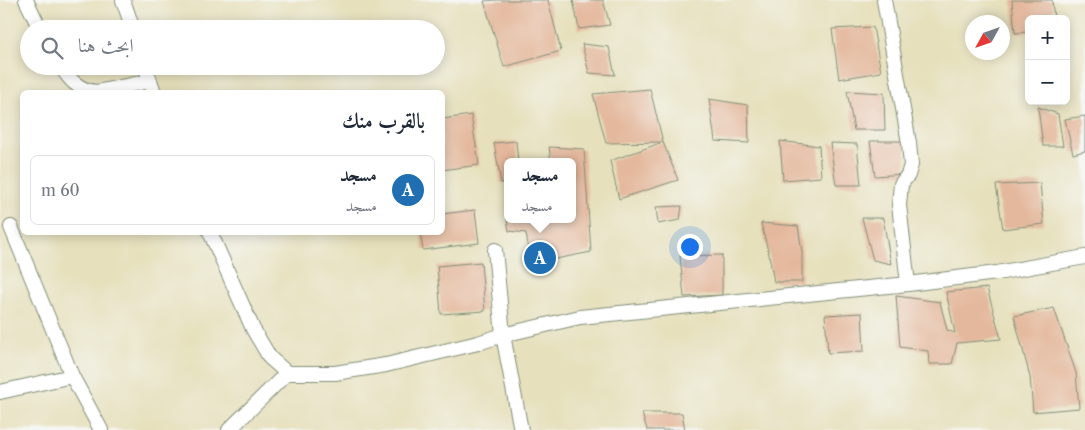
<!DOCTYPE html>
<html lang="ar">
<meta charset="utf-8">
<style>
body{margin:0;font-family:"Libre Caslon Text",Amiri,serif;background:#f6f6f7;color:#1f2937;direction:rtl}
.controls{position:absolute;right:15px;top:15px;display:grid;overflow:hidden;border-radius:8px;box-shadow:0 2px 12px #0003}
.controls button{width:45px;height:45px;display:grid;place-items:center;padding:0;border:0;border-bottom:1px solid #e0e1e3;background:#fff;color:#1f2937;font:25px sans-serif}
.compass{position:absolute;left:965px;top:15px;width:45px;height:45px;border-radius:50%;background:#fff;box-shadow:0 2px 12px #0003;rotate:230deg}
.you{position:absolute;left:689px;top:246px;width:18px;height:18px;margin:-12px;border:4px solid #fff;border-radius:50%;background:#1a73e8;box-shadow:0 0 0 8px #1a73e833}
.badge{display:grid;place-items:center;width:32px;height:32px;border-radius:50%;background:#1f6fb2;color:#fff;font-size:16px;font-weight:700}
.pin{position:absolute;translate:-50% -50%;border:2px solid #fff;box-shadow:0 1px 5px #0006}
.popup{position:absolute;left:504px;top:158px;width:72px;height:65px;box-sizing:border-box;display:grid;place-content:center;border-radius:8px;background:#fff;filter:drop-shadow(0 1px 4px #0005);font-size:16px;white-space:nowrap;color:#747a83}
.popup b{font-size:19px;color:#1f2937}
.popup::after{content:'';position:absolute;left:50%;top:100%;margin-left:-10px;border:10px solid transparent;border-top-color:#fff}
.list{margin:0;padding:0;list-style:none}
h2{display:flex;justify-content:space-between;align-items:center;height:65px;margin:0;padding:0 20px;font-size:21px}
h2 small{font-size:16px;font-weight:400;color:#747a83}
.list li{display:grid;grid-template-columns:32px 1fr auto;gap:15px;align-items:center;box-sizing:border-box;height:70px;margin:0 10px 10px;padding:0 10px;border:1px solid #e0e1e3;border-radius:8px}
.list b{display:block;font-size:19px;white-space:nowrap}
.list p{margin:0;font-size:16px;white-space:nowrap;color:#747a83}
.list em{font-size:16px;font-style:normal;color:#747a83}
.icon{flex:none;width:28px;height:28px;fill:none;stroke:currentColor;stroke-width:2;stroke-linecap:round;stroke-linejoin:round}
.map{position:relative;flex:none;width:1085px;height:430px;overflow:hidden;direction:ltr}
.search{position:absolute;background:#fff;box-shadow:0 2px 12px #0003;left:20px;top:20px;width:425px;height:55px;display:flex;align-items:center;gap:12px;box-sizing:border-box;padding:0 18px;border-radius:28px;color:#747a83;font-size:19px}
.panel{position:absolute;background:#fff;box-shadow:0 2px 12px #0003;left:20px;top:90px;width:425px;height:145px;border-radius:8px;direction:rtl}
.map>svg:first-child{display:block}
.building{fill:#e4b89c}
.lines{fill:none;stroke-linecap:round;stroke-linejoin:round}
.minor-casing{stroke:#828e78;stroke-width:16}
.minor{stroke:#fff;stroke-width:14}
</style>
<div class="map">
<svg width="1085" height="430" viewBox="0 0 1085 430">
<rect width="100%" height="100%" fill="#f6f6f2"/>
<filter id="ink" filterUnits="userSpaceOnUse"><feTurbulence type="fractalNoise" baseFrequency=".02" numOctaves="2"/><feDisplacementMap in="SourceGraphic" scale="10" xChannelSelector="R" yChannelSelector="G"/><feConvolveMatrix kernelMatrix="1 2 1 2 8 2 1 2 1" color-interpolation-filters="sRGB"/></filter>
<filter id="wash" filterUnits="userSpaceOnUse"><feTurbulence type="fractalNoise" baseFrequency=".0096" numOctaves="4" result="noise"/><feDisplacementMap in="SourceGraphic" scale="20" xChannelSelector="R" yChannelSelector="G"/><feGaussianBlur stdDeviation="1.12" result="paint"/><feColorMatrix in="noise" values="0 0 0 0 0 0 0 0 0 0 0 0 0 0 0 0 0 1.4 0 .05"/><feComposite in="paint" operator="in"/></filter>
<g filter="url(#wash)">
<rect width="100%" height="100%" fill="#e6e0bc"/>
<g id="blocks">
<path class="building" d="M497 0H548L561 51 504 67 484 1Z
M573 0H603L610 25 579 29Z
M1012 0H1052L1054 19H1029V32L1015 33Z
M873 27 881 72 839 79 832 29Z
M582 44 609 47 615 75 589 73Z
M650 89 663 142 678 180 619 199 610 161 663 142 606 143 593 94Z
M847 91 884 93 885 130H854Z
M709 99 748 105 749 143 715 141Z
M1038 107 1058 114 1063 146H1043Z
M471 115 479 165 442 170V119Z
M1085 116V151L1073 154 1065 119Z
M516 141 518 162H508V182L501 183 494 143Z
M780 141 819 146 821 177 783 180Z
M870 141H906L905 174 875 176Z
M830 143 857 144 861 185H836Z
M549 147 584 149 591 252 531 264 526 233 509 231 507 219H572V162H551Z
M1040 183 1044 224 1003 229 996 185Z
M682 206 680 220 658 224 656 207Z
M475 210 479 243 423 250 420 232H442V214Z
M862 218H883L891 264 873 260Z
M761 223 798 226 802 252V282H774L769 255Z
M722 255V295L684 297 680 256Z
M481 262 485 311 441 314 437 266Z
M987 288 1001 339 957 343 952 364H929L928 351 900 347 896 296 940 302 947 330 955 333 946 292Z
M1054 308 1076 373 1079 408 1033 412 1030 377 1014 316Z
M862 313 864 351 828 353 825 315Z
M642 413H682L685 430H647Z"/>
</g>
</g>
<g filter="url(#ink)">
<use href="#blocks" fill-opacity="0" stroke="#828e78" stroke-width="1"/>
<g class="lines">
<defs>
<path id="minor" d="M26 0 40 29
M123 0 133 29
M884 0 909 143 911 165 908 175 901 184 899 205 908 284
M61 66C70 81 79 90 96 92L150 81
M145 66 154 92
M11 227 72 376 101 430
M210 232 253 329 270 358 287 373H335L386 365 478 343 503 335 580 317 908 284 997 273 1085 257
M495 250 503 335 521 430
M0 392 72 376
M229 430 287 373"/>
</defs>
<use href="#minor" class="minor-casing"/>
<use href="#minor" class="minor"/>
</g>
</g>
</svg>
<div class="controls">
<button>+</button>
<button>−</button>
</div>
<svg class="compass" viewBox="-18 -18 36 36"><path d="M0-13l5 13h-10z" fill="#e53935"/><path d="M0 13l5-13h-10z" fill="#747a83"/></svg>
<div class="you"></div>
<div class="pin badge" style="left:540px;top:258px">A</div>
<div class="popup"><b>مسجد</b>مسجد</div>
<div class="search"><svg class="icon" aria-label="search" viewBox="0 0 24 24"><circle cx="10" cy="10" r="6"/><path d="M15 15l6 6"/></svg>ابحث هنا</div>
<section class="panel">
<h2>بالقرب منك<small></small></h2>
<ul class="list">
<li><span class="badge">A</span><div><b>مسجد</b><p>مسجد</p></div><em>60 m</em></li>
</ul>
</section>
</div>
